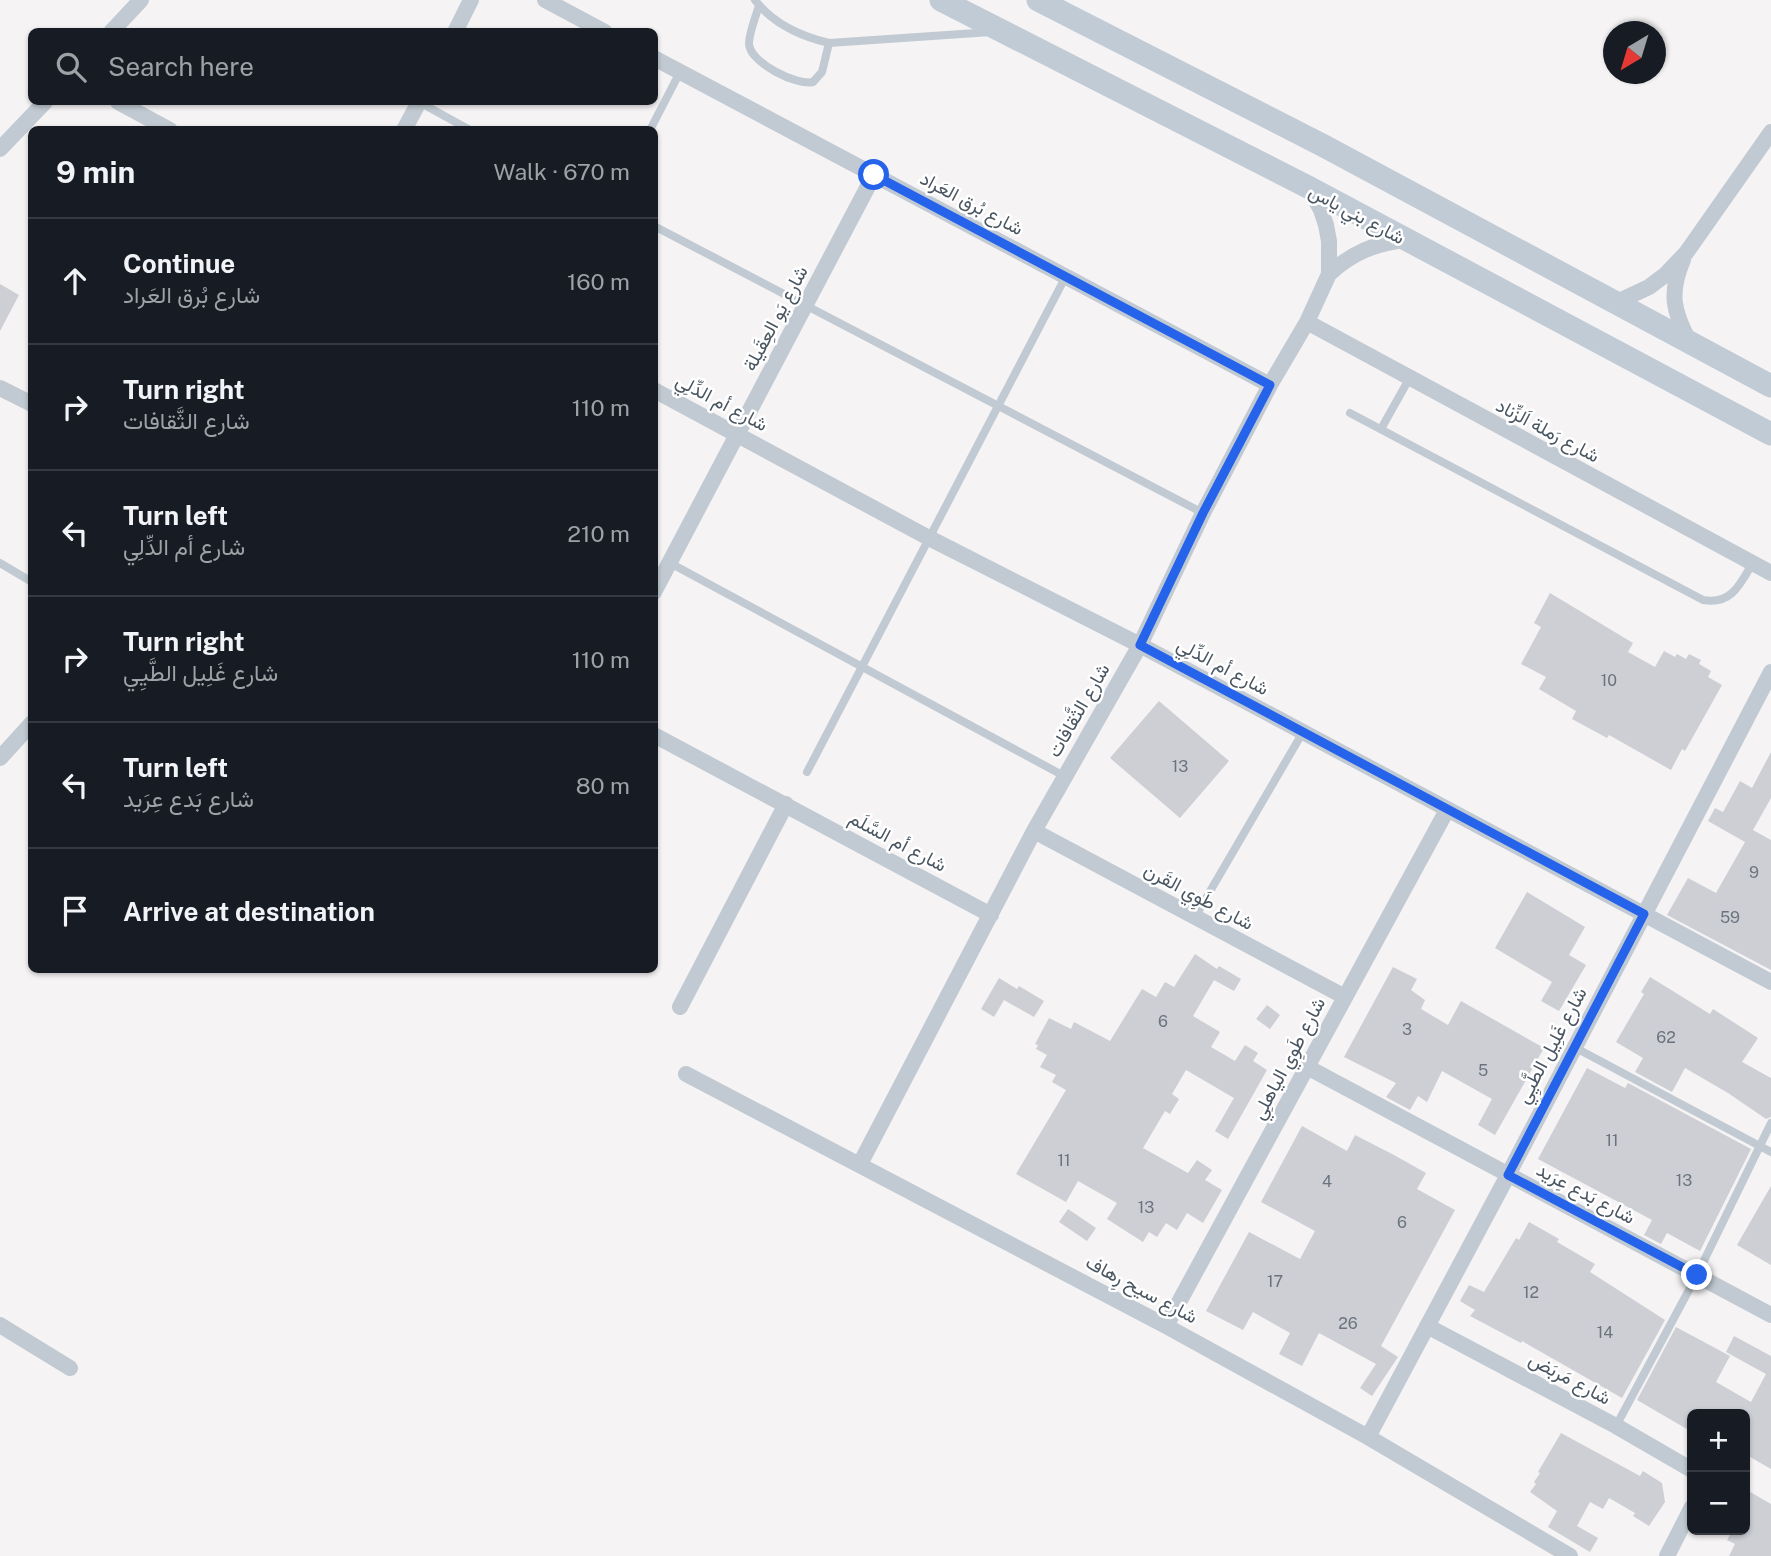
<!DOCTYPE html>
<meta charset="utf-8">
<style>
body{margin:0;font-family:"Public Sans",Vazirmatn,sans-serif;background:#242831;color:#f1f3f6}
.controls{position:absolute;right:21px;bottom:21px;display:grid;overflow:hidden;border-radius:10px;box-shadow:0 2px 5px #0004}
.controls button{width:63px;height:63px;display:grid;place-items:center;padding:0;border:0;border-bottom:2px solid #363941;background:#171b24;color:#f1f3f6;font:35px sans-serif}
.compass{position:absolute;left:1603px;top:21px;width:63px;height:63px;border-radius:50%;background:#171b24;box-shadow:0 2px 5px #0004;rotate:218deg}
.stop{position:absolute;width:21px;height:21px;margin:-16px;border:5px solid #2563eb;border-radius:50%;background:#fff}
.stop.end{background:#2563eb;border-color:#fff;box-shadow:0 2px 7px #0008}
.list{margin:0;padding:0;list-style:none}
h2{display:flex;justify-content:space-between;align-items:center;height:91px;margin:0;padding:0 28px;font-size:30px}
h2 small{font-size:23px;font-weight:400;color:#9ea1a6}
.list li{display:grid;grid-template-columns:46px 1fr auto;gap:21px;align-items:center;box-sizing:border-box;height:126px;padding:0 28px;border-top:2px solid #363941}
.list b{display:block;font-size:26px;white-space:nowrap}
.list p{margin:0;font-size:23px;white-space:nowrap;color:#9ea1a6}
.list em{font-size:23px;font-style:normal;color:#9ea1a6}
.icon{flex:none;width:38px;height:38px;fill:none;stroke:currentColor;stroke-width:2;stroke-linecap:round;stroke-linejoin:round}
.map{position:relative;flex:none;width:1771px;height:1556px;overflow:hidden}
.search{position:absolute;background:#171b24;box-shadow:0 2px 5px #0004;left:28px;top:28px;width:630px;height:77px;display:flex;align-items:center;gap:18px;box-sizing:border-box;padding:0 24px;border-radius:10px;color:#9ea1a6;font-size:26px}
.panel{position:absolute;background:#171b24;box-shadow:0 2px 5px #0004;left:28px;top:126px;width:630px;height:847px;border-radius:10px}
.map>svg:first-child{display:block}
.building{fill:#cdcfd5}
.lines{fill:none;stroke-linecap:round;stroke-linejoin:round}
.service{stroke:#c1cad2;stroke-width:8}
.minor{stroke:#c1cad2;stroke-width:16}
.secondary{stroke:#c1cbd6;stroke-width:23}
.route{stroke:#2563eb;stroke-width:9}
.labels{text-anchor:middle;stroke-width:5;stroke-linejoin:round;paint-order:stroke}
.number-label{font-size:16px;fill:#6b747e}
.street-label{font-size:19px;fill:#4a5661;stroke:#fff}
</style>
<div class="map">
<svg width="1771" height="1556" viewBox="0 0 1771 1556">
<rect width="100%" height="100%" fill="#f5f3f3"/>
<path class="building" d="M0 284 19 295 0 331Z
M1550 593 1633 643 1628 652 1655 667 1664 651 1675 657 1677 654 1686 659 1689 654 1701 660 1699 664 1711 671 1708 677 1722 685 1685 751 1682 749 1671 770 1609 735 1607 738 1572 719 1576 711 1539 689 1546 677 1521 664 1541 627 1534 623Z
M1159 701 1229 761 1180 818 1110 758Z
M1771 752V798L1753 830 1771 840V970L1667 915 1688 878 1716 893 1745 842 1708 821 1715 808 1723 812 1740 781 1752 788Z
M1527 892 1585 927 1569 955 1586 965 1559 1011 1541 1001 1552 982 1495 948Z
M1195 954 1217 969 1219 966 1241 979 1234 991 1214 980 1193 1016 1220 1032 1211 1047 1235 1061 1245 1045 1258 1053 1253 1061 1267 1070 1228 1139 1215 1131 1234 1098 1186 1070 1172 1094 1179 1099 1170 1114 1165 1111 1143 1148 1188 1173 1197 1160 1212 1170 1205 1180 1222 1190 1203 1223 1187 1213 1177 1230 1166 1223 1157 1237 1149 1232 1143 1242 1107 1219 1117 1203 1078 1181 1066 1202 1016 1174 1066 1090 1052 1082 1056 1075 1040 1067 1047 1055 1036 1049 1038 1045 1035 1044 1049 1018 1071 1029 1074 1022 1110 1041 1142 989 1156 997 1165 982 1174 987Z
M1393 967 1417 979 1411 990 1425 1000 1421 1009 1448 1025 1461 1001 1544 1048 1495 1135 1478 1125 1492 1099 1442 1071 1427 1102 1418 1096 1410 1110 1386 1097 1396 1083 1344 1057Z
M1650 977 1710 1014 1713 1009 1758 1038 1742 1062 1771 1078V1117L1766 1119 1728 1093 1685 1068 1672 1092 1635 1072 1643 1058 1616 1042 1644 994 1641 992Z
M999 978 1017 989 1019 986 1044 1001 1034 1017 1004 1000 994 1017 981 1009Z
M1267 1005 1280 1015 1270 1029 1256 1019Z
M1587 1068 1625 1088 1628 1083 1751 1149 1700 1251 1667 1233 1661 1244 1644 1235 1652 1220 1538 1159Z
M1302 1126 1347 1151 1355 1135 1394 1155 1426 1173 1417 1189 1455 1210 1381 1346 1398 1357 1372 1396 1360 1388 1376 1364 1319 1333 1302 1366 1279 1354 1290 1333 1253 1312 1243 1330 1206 1311 1249 1232 1300 1259 1315 1231 1261 1202Z
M1771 1186V1265L1737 1245Z
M1068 1209 1096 1228 1087 1241 1059 1222Z
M1529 1222 1559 1239 1557 1242 1595 1264 1590 1272 1665 1320 1622 1398 1522 1341 1521 1343 1470 1316 1475 1310 1460 1301 1469 1285 1484 1292 1516 1238 1519 1240Z
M1676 1327 1730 1356 1716 1382 1751 1402 1766 1374 1726 1352 1734 1336 1771 1356V1469L1745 1454V1414H1692V1432L1637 1400Z
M1561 1433 1640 1476 1643 1471 1662 1483 1665 1502 1649 1526 1633 1516 1635 1513 1609 1498 1603 1509 1590 1502 1577 1526 1598 1538 1590 1552 1548 1527 1557 1511 1530 1492 1536 1484 1534 1482 1540 1473 1538 1472Z
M1745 1489 1771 1504V1556H1729L1735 1544 1727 1540 1733 1530H1745Z"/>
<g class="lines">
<path class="service" d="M755 0C773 24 800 36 829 43L991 32
M759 5C756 17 749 32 749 44 750 63 797 86 813 82L822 72 829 43
M419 102 470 130
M650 130 680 72
M654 226 1203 513
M1350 413 1703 600C1731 605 1740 585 1752 564
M1381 429 1409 379
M0 563 32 582
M670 563 1064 776
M807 772 1066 276
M1195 917 1303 732
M1574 1047 1771 1152
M1616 1426 1697 1275 1771 1123"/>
<path class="minor" d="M545 0 605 32
M111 32 141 0
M455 32 471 0
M654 58 1270 385
M118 102 170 130
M404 130 419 102
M0 149 45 102
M1683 260C1669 293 1673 311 1689 341
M1329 274C1352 253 1375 243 1406 240
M1617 302 1649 287 1665 275 1686 253 1771 132
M1307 322 1771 573
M0 388 32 404
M654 390 929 538 1140 645 1771 982
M654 592 874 175
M654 735 991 915
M0 758 32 723
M1034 831 1345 997
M680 1007 786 804
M1307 1067 1771 1315
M686 1074 1166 1326 1368 1437 1570 1556
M860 1164 1034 831 1140 645 1203 513 1270 385 1307 322 1329 274V241L1326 225 1321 210 1309 188
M0 1325 70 1368
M1166 1326 1447 810
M1427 1326 1616 1426 1692 1470
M1368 1437 1508 1175 1771 672
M1667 1556 1692 1507"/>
<path class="secondary" d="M941 0 1308 187 1771 434
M1038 0 1324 146 1771 386"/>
</g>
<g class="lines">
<path class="route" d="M874 175 1270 385 1203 513 1140 645 1644 914 1508 1175 1697 1275"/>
</g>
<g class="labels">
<g class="number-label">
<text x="1609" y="686">10</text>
<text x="1180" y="772">13</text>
<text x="1754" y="878">9</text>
<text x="1730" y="923">59</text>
<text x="1163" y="1027">6</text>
<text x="1407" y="1035">3</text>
<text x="1666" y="1043">62</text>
<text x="1483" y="1076">5</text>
<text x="1612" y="1146">11</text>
<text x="1064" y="1166">11</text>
<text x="1684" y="1186">13</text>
<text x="1327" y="1187">4</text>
<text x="1146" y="1213">13</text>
<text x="1402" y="1228">6</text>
<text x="1275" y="1287">17</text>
<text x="1531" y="1298">12</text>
<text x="1348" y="1329">26</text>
<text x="1605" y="1338">14</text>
</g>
<g class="street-label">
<text transform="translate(972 203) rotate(28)" y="7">شارع بُرق العَراد</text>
<text transform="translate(1357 214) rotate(28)" y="7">شارع بني ياس</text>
<text transform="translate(775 318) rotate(-62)" y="7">شارع يَو العِقَيلة</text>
<text transform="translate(722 402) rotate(28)" y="7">شارع أم الدِّلِي</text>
<text transform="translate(1548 430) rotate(28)" y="7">شارع رَملة اَلزِّناد</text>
<text transform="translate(1223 666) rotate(28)" y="7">شارع أم الدِّلِي</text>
<text transform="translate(1078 710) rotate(-60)" y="7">شارع الثَّقافات</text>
<text transform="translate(898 841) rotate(28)" y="7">شارع أم السَّلَم</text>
<text transform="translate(1199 896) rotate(28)" y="7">شارع طَوِي القَرن</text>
<text transform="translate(1551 1045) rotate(-62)" y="7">شارع غَلِيل الطَّيِي</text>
<text transform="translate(1288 1058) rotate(-62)" y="7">شارع طَوِي الياهلِي</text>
<text transform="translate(1586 1193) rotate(28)" y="7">شارع بَدع عِرَيد</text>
<text transform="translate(1142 1289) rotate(28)" y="7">شارع سيح رِهاف</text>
<text transform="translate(1570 1378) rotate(28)" y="7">شارع مَربَض</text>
</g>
</g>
</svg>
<div class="controls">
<button>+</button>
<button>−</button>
</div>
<svg class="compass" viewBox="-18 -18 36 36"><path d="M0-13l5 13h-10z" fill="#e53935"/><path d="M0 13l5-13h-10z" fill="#9ea1a6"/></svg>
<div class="stop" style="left:874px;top:175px"></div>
<div class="stop end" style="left:1697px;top:1275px"></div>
<div class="search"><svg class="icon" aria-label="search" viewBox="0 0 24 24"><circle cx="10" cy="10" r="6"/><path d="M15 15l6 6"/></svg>Search here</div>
<section class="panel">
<h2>9 min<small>Walk · 670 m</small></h2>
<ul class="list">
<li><svg class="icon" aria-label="ahead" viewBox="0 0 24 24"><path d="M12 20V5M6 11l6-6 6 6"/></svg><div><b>Continue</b><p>شارع بُرق العَراد</p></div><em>160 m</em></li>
<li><svg class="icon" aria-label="right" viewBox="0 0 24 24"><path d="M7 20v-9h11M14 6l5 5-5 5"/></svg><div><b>Turn right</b><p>شارع الثَّقافات</p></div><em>110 m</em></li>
<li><svg class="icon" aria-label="left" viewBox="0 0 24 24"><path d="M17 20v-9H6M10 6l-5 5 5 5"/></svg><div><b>Turn left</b><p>شارع أم الدِّلِي</p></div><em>210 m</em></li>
<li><svg class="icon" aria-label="right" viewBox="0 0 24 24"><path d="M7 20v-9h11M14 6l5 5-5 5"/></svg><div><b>Turn right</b><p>شارع غَلِيل الطَّيِي</p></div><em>110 m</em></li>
<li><svg class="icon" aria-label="left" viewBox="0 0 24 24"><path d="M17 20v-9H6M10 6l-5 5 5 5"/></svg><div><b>Turn left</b><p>شارع بَدع عِرَيد</p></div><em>80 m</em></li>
<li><svg class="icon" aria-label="arrive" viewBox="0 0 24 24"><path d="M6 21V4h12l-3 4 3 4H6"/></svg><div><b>Arrive at destination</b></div></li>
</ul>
</section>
</div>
